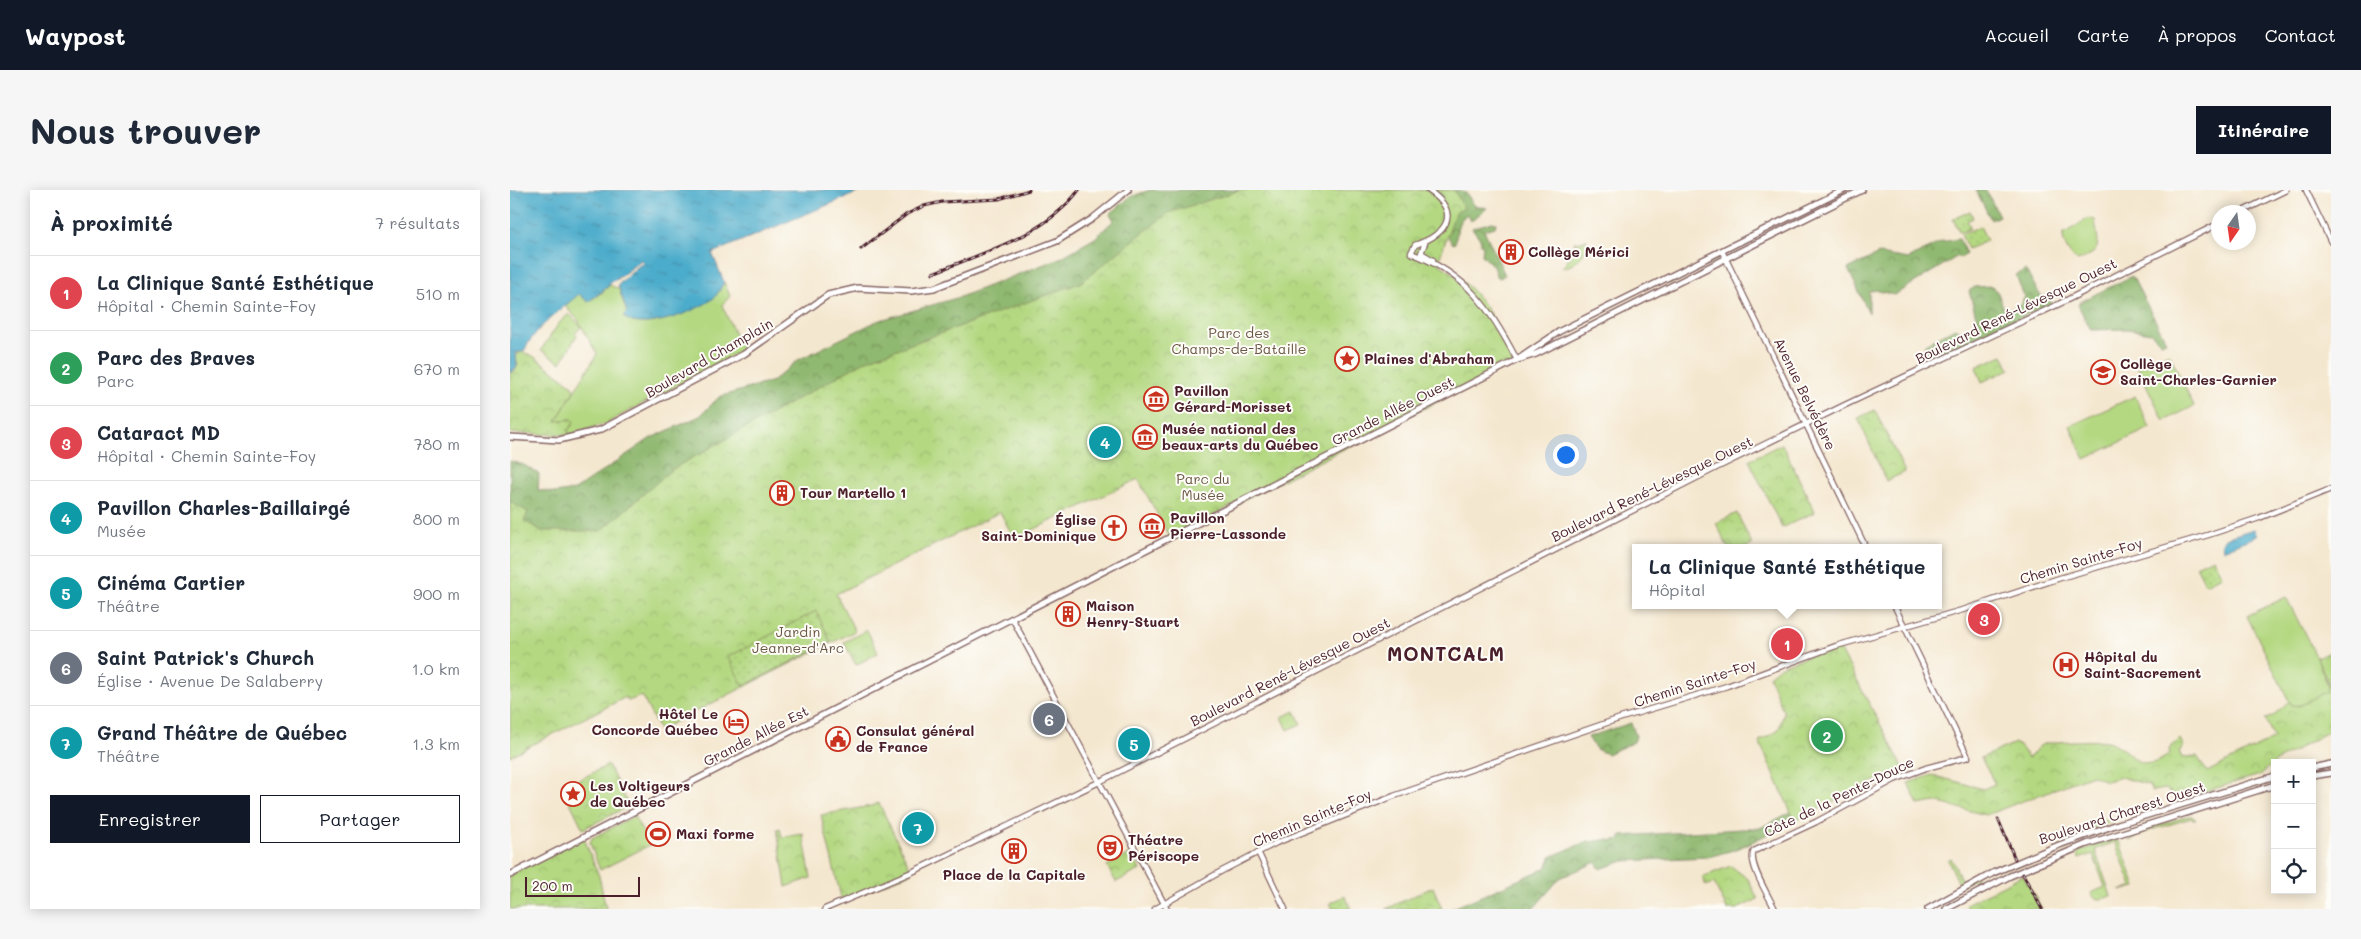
<!DOCTYPE html>
<html lang="fr">
<meta charset="utf-8">
<style>
body{margin:0;font-family:Mali,sans-serif;background:#f6f6f7;color:#1f2937}
.controls{position:absolute;right:15px;bottom:15px;display:grid;overflow:hidden;border-radius:0px;box-shadow:0 2px 12px #0003}
.controls button{width:45px;height:45px;display:grid;place-items:center;padding:0;border:0;border-bottom:1px solid #e0e1e3;background:#fff;color:#1f2937;font:25px sans-serif}
.compass{position:absolute;left:1701px;top:15px;width:45px;height:45px;border-radius:50%;background:#fff;box-shadow:0 2px 12px #0003;rotate:193deg}
.scale{position:absolute;left:15px;bottom:12px;width:115px;box-sizing:border-box;padding-left:5px;border:2px solid #4a1f2b;border-top:0;font-size:14px;line-height:18px;white-space:nowrap;color:#4a1f2b;-webkit-text-stroke:4px #fdfcf7;paint-order:stroke}
.you{position:absolute;left:1055px;top:264px;width:18px;height:18px;margin:-12px;border:4px solid #fff;border-radius:50%;background:#1a73e8;box-shadow:0 0 0 8px #1a73e833}
.badge{display:grid;place-items:center;width:32px;height:32px;border-radius:50%;background:#111827;color:#fff;font-size:16px;font-weight:700}
.pin{position:absolute;translate:-50% -50%;border:2px solid #fff;box-shadow:0 1px 5px #0006}
.popup{position:absolute;left:1122px;top:354px;width:310px;height:65px;box-sizing:border-box;display:grid;place-content:center;border-radius:0px;background:#fff;filter:drop-shadow(0 1px 4px #0005);font-size:16px;white-space:nowrap;color:#747a83}
.popup b{font-size:19px;color:#1f2937}
.popup::after{content:'';position:absolute;left:50%;top:100%;margin-left:-10px;border:10px solid transparent;border-top-color:#fff}
.list{margin:0;padding:0;list-style:none}
h2{display:flex;justify-content:space-between;align-items:center;height:65px;margin:0;padding:0 20px;font-size:21px}
h2 small{font-size:16px;font-weight:400;color:#747a83}
.list li{display:grid;grid-template-columns:32px 1fr auto;gap:15px;align-items:center;box-sizing:border-box;height:75px;padding:0 20px;border-top:1px solid #e0e1e3}
.list b{display:block;font-size:19px;white-space:nowrap}
.list p{margin:0;font-size:16px;white-space:nowrap;color:#747a83}
.list em{font-size:16px;font-style:normal;color:#747a83}
.actions{display:flex;gap:10px;padding:15px 20px}
.actions a{flex:1;padding:11px 0;border:1px solid #111827;border-radius:0px;text-align:center;font-size:18px;color:#111827}
.actions .main{background:#111827;color:#fff}
.icon{flex:none;width:28px;height:28px;fill:none;stroke:currentColor;stroke-width:2;stroke-linecap:round;stroke-linejoin:round}
.map{position:relative;flex:none;width:1821px;height:719px;overflow:hidden;border-radius:0px}
header{display:flex;align-items:center;gap:30px;box-sizing:border-box;height:70px;padding:0 25px;background:#111827;color:#fff}
header strong{font-size:24px}
nav{display:flex;gap:28px;margin-inline-start:auto;font-size:18px}
.intro{display:flex;align-items:center;justify-content:space-between;box-sizing:border-box;height:120px;padding:0 30px}
h1{margin:0;font-size:35px}
.button{padding:12px 22px;border-radius:0px;background:#111827;color:#fff;font-size:18px;font-weight:700}
main{display:flex;gap:30px;padding:0 30px}
aside{flex:1;background:#fff;border-radius:0px;box-shadow:0 2px 12px #0003}
.map>svg:first-child{display:block}
.grass{fill:#b4d881;stroke:#7f7c56}
.forest{fill:url(#forest-crowns);stroke:#6c6c4d}
.park{fill:url(#park-crowns);stroke:#7f7c56}
.garden{fill:url(#garden-dots);stroke:#7f7c56}
.water{fill:url(#water-ripples);stroke:#4b667b}
.lines{fill:none;stroke-linecap:round;stroke-linejoin:round}
.secondary-casing{stroke:#866564;stroke-width:7}
.primary-casing{stroke:#866564;stroke-width:8}
.secondary{stroke:#fff;stroke-width:4.5}
.primary{stroke:#fff;stroke-width:5}
.rail-casing{stroke:#4a1f2b;stroke-width:3}
.rail{stroke:#fdfcf7;stroke-width:1;stroke-dasharray:4;stroke-linecap:butt}
.labels{text-anchor:middle;stroke-width:4;stroke-linejoin:round;paint-order:stroke}
.poi-label{font-size:14px;font-weight:bold;fill:#4a1f2b;stroke:#fdfcf7;text-anchor:start}
.street-label{font-size:14px;fill:#4a1f2b;stroke:#fdfcf7}
.park-label{font-size:14px;fill:#6a5645;stroke:#fdfcf7}
.district-label{font-size:19px;font-weight:bold;letter-spacing:1px;fill:#4a1f2b;stroke:#fdfcf7}
</style>
<header>
<strong>Waypost</strong>
<nav><a>Accueil</a><a>Carte</a><a>À propos</a><a>Contact</a></nav>
</header>
<div class="intro"><h1>Nous trouver</h1><a class="button">Itinéraire</a></div>
<main>
<aside>
<h2>À proximité<small>7 résultats</small></h2>
<ul class="list">
<li><span class="badge" style="background:#e0444e">1</span><div><b>La Clinique Santé Esthétique</b><p>Hôpital · Chemin Sainte-Foy</p></div><em>510 m</em></li>
<li><span class="badge" style="background:#2e9e5b">2</span><div><b>Parc des Braves</b><p>Parc</p></div><em>670 m</em></li>
<li><span class="badge" style="background:#e0444e">3</span><div><b>Cataract MD</b><p>Hôpital · Chemin Sainte-Foy</p></div><em>780 m</em></li>
<li><span class="badge" style="background:#0f9aa8">4</span><div><b>Pavillon Charles-Baillairgé</b><p>Musée</p></div><em>800 m</em></li>
<li><span class="badge" style="background:#0f9aa8">5</span><div><b>Cinéma Cartier</b><p>Théâtre</p></div><em>900 m</em></li>
<li><span class="badge" style="background:#6b7280">6</span><div><b>Saint Patrick's Church</b><p>Église · Avenue De Salaberry</p></div><em>1.0 km</em></li>
<li><span class="badge" style="background:#0f9aa8">7</span><div><b>Grand Théâtre de Québec</b><p>Théâtre</p></div><em>1.3 km</em></li>
</ul>
<div class="actions"><a class="main">Enregistrer</a><a>Partager</a></div>
</aside>
<div class="map">
<svg width="1821" height="719" viewBox="0 0 1821 719">
<defs>
<pattern id="forest-crowns" width="20" height="18" patternUnits="userSpaceOnUse" patternTransform="scale(1.25)"><rect width="20" height="18" fill="#8fb86f"/><path d="M2 6a3 3 0 1 1 6 0M12 15a3 3 0 1 1 6 0" fill="none" stroke="#77955b"/></pattern>
<pattern id="park-crowns" width="20" height="18" patternUnits="userSpaceOnUse" patternTransform="scale(1.25)"><rect width="20" height="18" fill="#b4d881"/><path d="M2 6a3 3 0 1 1 6 0M12 15a3 3 0 1 1 6 0" fill="none" stroke="#9cb970"/></pattern>
<pattern id="garden-dots" width="8" height="8" patternUnits="userSpaceOnUse" patternTransform="scale(1.25)"><rect width="8" height="8" fill="#b4d881"/><path d="M2 2h.1M6 6h.1" fill="none" stroke="#9cb970" stroke-width="1.8" stroke-linecap="round"/></pattern>
<pattern id="water-ripples" width="26" height="14" patternUnits="userSpaceOnUse" patternTransform="scale(1.25)"><rect width="26" height="14" fill="#4caccb"/><path d="M2 4q2-2 4 0t4 0M15 11q2-2 4 0t4 0" fill="none" stroke="#418ba5"/></pattern>
</defs>
<rect width="100%" height="100%" fill="#fdfcf7"/>
<filter id="ink" filterUnits="userSpaceOnUse"><feTurbulence type="fractalNoise" baseFrequency=".02" numOctaves="2"/><feDisplacementMap in="SourceGraphic" scale="10" xChannelSelector="R" yChannelSelector="G"/><feConvolveMatrix kernelMatrix="1 2 1 2 8 2 1 2 1" color-interpolation-filters="sRGB"/></filter>
<filter id="wash" filterUnits="userSpaceOnUse"><feTurbulence type="fractalNoise" baseFrequency=".0096" numOctaves="4" result="noise"/><feDisplacementMap in="SourceGraphic" scale="20" xChannelSelector="R" yChannelSelector="G"/><feGaussianBlur stdDeviation="1.12" result="paint"/><feColorMatrix in="noise" values="0 0 0 0 0 0 0 0 0 0 0 0 0 0 0 0 0 1.4 0 .05"/><feComposite in="paint" operator="in"/></filter>
<g filter="url(#wash)">
<rect width="100%" height="100%" fill="#f4e7cf"/>
<path class="grass" d="M1579 28 1585 30C1588 55 1594 60 1568 71 1560 66 1552 53 1553 44Z
M1076 49 1079 58 1073 61 1074 64 1061 75 1052 78 1061 66 1065 51 1066 54Z
M1208 66 1211 68 1160 94 1158 93Z
M214 92 220 106 212 115 232 160 97 233 59 245 58 240 64 233 62 229 46 231 87 164 68 130 55 116 69 103 78 112 94 101 95 97 96 99 100 95 109 99 117 123 114 127C131 144 186 121 203 108 208 105 211 97 214 92Z
M1659 163 1684 216 1654 231 1628 178Z
M1625 206 1640 238 1575 269 1560 236Z
M1776 407 1807 468 1819 498C1814 507 1791 518 1782 515L1779 511 1737 426Z
M1677 626H1682L1686 630 1681 628 1632 643 1631 646 1629 644 1626 645V648L1619 651 1621 644Z
M1600 629 1601 632 1553 649 1550 642 1553 645 1578 636 1577 633 1586 634Z
M1604 649 1610 653 1626 697 1610 701 1622 696 1605 652 1585 660 1601 706C1593 709 1585 712 1581 703L1595 697 1583 664 1569 669 1567 662Z
M1441 668 1451 689 1455 690 1466 685 1468 688 1450 696 1438 670Z"/>
<path class="forest" d="M640 0H949L956 3 965 16 977 18 961 31 957 24C944 35 949 40 945 53L943 54 935 43 78 385 0 320V271L14 275 29 284 28 300 45 303 65 300 141 248 190 226 209 207 263 191 288 170 367 131 450 107 550 68 585 48 604 30 600 24 620 7Z
M1466 0H1476L1489 26 1481 30Z
M982 32 986 33 985 37 974 40 995 85 990 88 986 86 985 78 972 65 973 55 970 54 971 50 962 38Z
M1449 49 1456 64 1451 68 1448 66 1384 105 1365 100 1359 102V123L1338 79 1369 64 1398 69 1431 52Z
M1515 80C1522 88 1524 97 1531 106L1539 107 1542 113 1416 171 1414 161 1415 154 1445 138 1451 141 1468 133 1459 101 1465 97 1482 96 1488 103 1495 122 1512 113 1514 106 1506 85Z
M1622 86 1656 151 1651 153 1641 143 1617 139 1581 140 1568 115 1570 112Z
M1121 533 1126 546 1124 552 1097 564 1086 559 1078 547Z
M1281 622 1285 631 1227 659 1198 667 1114 671 1090 679 1086 672 1050 688 1023 719H941L1036 678 1040 667 1078 651 1082 652 1099 649 1100 651 1111 649 1110 646 1250 638Z"/>
<path class="park" d="M731 0H944L954 18 945 23 928 73C974 103 981 125 1006 172L660 347 628 289 504 349 490 322 326 404 345 441 149 540 132 506 118 511 116 507 0 566V312L18 322 14 331 32 341H91L161 280 357 170 570 93 658 23Z
M59 124 72 137 65 143 67 145 51 173 31 160 49 133Z
M10 161 23 166 62 195 64 201 46 231 62 229 64 233 58 240 59 245 0 243V183L5 181 8 173 5 168Z
M1493 165 1500 179 1472 192 1466 177Z
M1365 220 1395 282 1376 291 1348 228Z
M1272 254 1305 322 1272 338 1239 270Z
M1227 323 1242 355 1235 358H1218L1206 333Z
M357 440 368 463 346 475 334 452Z
M1330 459 1393 577 1285 631 1249 551 1268 541 1274 523 1259 486 1271 476 1310 462Z
M1821 461V540L1768 570 1750 585 1670 609 1656 599 1642 601 1639 595 1611 587 1596 591 1582 585 1476 625 1425 612 1408 615 1398 593 1422 585 1473 599 1485 594 1471 568 1505 553 1512 558 1518 568C1525 564 1525 557 1534 554 1543 551 1586 550 1596 551 1622 555 1625 590 1660 564L1659 559 1670 549 1674 557 1669 561 1672 568 1687 566 1697 582 1764 548 1755 529 1762 527 1779 511 1782 515 1789 516 1817 501 1818 492 1807 468Z
M785 521 791 534 778 540 772 527Z
M98 575 119 616 73 639 53 598Z
M369 613 402 682 332 712 311 625 361 616Z
M124 626 140 655 90 680 80 653 82 648Z
M270 638 272 647 293 644 301 688 276 697 267 639Z
M73 646 89 686 96 719H0V685Z
M622 663 630 680 606 692 597 676Z
M1221 676 1238 689 1248 709 1227 719H1217L1204 693 1196 696 1192 687Z
M1513 685 1532 719H1458L1456 714Z
M923 697 932 719H876Z"/>
<path class="garden" d="M1460 21 1463 28 1457 31 1461 38 1450 43 1443 29Z
M1470 36 1477 51 1458 59 1451 45Z
M1703 368 1712 386 1695 394 1686 376Z
M306 421 321 452 233 496 218 467Z
M835 706 841 719H823L820 713Z"/>
<path class="water" d="M0 0H354L202 63 214 92C211 97 208 104 204 108 188 121 130 144 114 127L117 122 108 95 133 72 131 70 110 87H107L108 89 102 91 96 99 94 97V100L78 112 69 104C49 122 26 136 14 161L6 163 7 177 0 183Z
M1744 339 1747 346 1713 360 1712 353 1715 348Z"/>
</g>
<g filter="url(#ink)">
<g class="lines">
<defs>
<path id="secondary" d="M918 0C952 23 937 44 905 55L901 63C958 85 980 118 1007 170
M1796 0 1821 52
M1731 22 1776 0
M915 53 911 63 923 70
M1212 61 1356 358
M502 428 657 719
M748 662 775 719
M315 719 402 682 589 592 1208 277 1335 215 1549 114 1708 34
M645 719 710 682 766 653 884 606 1111 528 1217 496 1326 456 1456 419 1550 388 1698 345 1749 328 1821 299
M1265 719C1259 707 1237 672 1244 661L1306 632 1384 590 1416 578 1458 567 1384 415"/>
<path id="primary" d="M1007 170 1026 164 1352 0
M0 247 49 250 90 240 234 164 318 105 348 98 401 101 424 98 547 51 582 29 618 0
M1802 578 1821 574
M1802 586 1821 583
M0 685 1007 170 1050 141 1334 0
M1418 719 1483 683 1549 655 1608 634 1765 586
M1436 719 1500 686 1577 654 1765 595"/>
</defs>
<use href="#secondary" class="secondary-casing"/>
<use href="#primary" class="primary-casing"/>
<use href="#secondary" class="secondary"/>
<use href="#primary" class="primary"/>
<defs>
<path id="rail" d="M351 59 397 24 414 16 432 12 489 9 519 0
M423 83C474 62 535 46 569 0
M1488 629 1505 669
M1513 684 1532 719"/>
</defs>
<use href="#rail" class="rail-casing"/>
<use href="#rail" class="rail"/>
</g>
</g>
<defs>
<symbol id="building-ring" viewBox="-11 -11 22 22"><circle r="9.5" fill="#fdfcf7" stroke="#c8321e" stroke-width="1.5"/><path d="M-4-6H4V6H1V3H-1V6H-4ZM-2.5-4.3h1.7v1.8h-1.7ZM.8-4.3h1.7v1.8H.8ZM-2.5-1h1.7V.8h-1.7ZM.8-1h1.7V.8H.8Z" fill="#c8321e"/></symbol>
<symbol id="sight-ring" viewBox="-11 -11 22 22"><circle r="9.5" fill="#fdfcf7" stroke="#c8321e" stroke-width="1.5"/><path d="M0-6L1.8-2.2L6-1.7L2.9 1.2L3.7 5.4L0 3.3L-3.7 5.4L-2.9 1.2L-6-1.7L-1.8-2.2Z" fill="#c8321e"/></symbol>
<symbol id="school-ring" viewBox="-11 -11 22 22"><circle r="9.5" fill="#fdfcf7" stroke="#c8321e" stroke-width="1.5"/><path d="M0-5L7-2L0 1L-7-2ZM-4 1L0 2.5L4 1V4Q0 6-4 4Z" fill="#c8321e"/></symbol>
<symbol id="museum-ring" viewBox="-11 -11 22 22"><circle r="9.5" fill="#fdfcf7" stroke="#c8321e" stroke-width="1.5"/><path d="M0-6L6-3V-2H-6V-3ZM-5-1h2V3h-2ZM-1-1h2V3h-2ZM3-1h2V3H3ZM-6 4H6V6H-6Z" fill="#c8321e"/></symbol>
<symbol id="church-ring" viewBox="-11 -11 22 22"><circle r="9.5" fill="#fdfcf7" stroke="#c8321e" stroke-width="1.5"/><path d="M-1.2-6h2.4v3.5h3.3v2.4h-3.3V6h-2.4V-.1h-3.3v-2.4h3.3Z" fill="#c8321e"/></symbol>
<symbol id="hospital-ring" viewBox="-11 -11 22 22"><circle r="9.5" fill="#fdfcf7" stroke="#c8321e" stroke-width="1.5"/><path d="M-5-5h3v3.5h4V-5h3V5h-3V1.5h-4V5h-3Z" fill="#c8321e"/></symbol>
<symbol id="hotel-ring" viewBox="-11 -11 22 22"><circle r="9.5" fill="#fdfcf7" stroke="#c8321e" stroke-width="1.5"/><path d="M-6-4.5h1.5V1H6V5H4.5V3h-9V5H-6ZM-4 0a1.8 1.8 0 1 1 3.6 0ZM.5 0V-2.5h3Q6-2.5 6 0Z" fill="#c8321e"/></symbol>
<symbol id="civic-ring" viewBox="-11 -11 22 22"><circle r="9.5" fill="#fdfcf7" stroke="#c8321e" stroke-width="1.5"/><path d="M-.6-6.5H3V-4.5H.6V-3L4-1V1h2V6H-6V1h2V-1L-.6-3ZM-1.2 2.5V6h2.4V2.5Z" fill="#c8321e"/></symbol>
<symbol id="stadium-ring" viewBox="-11 -11 22 22"><circle r="9.5" fill="#fdfcf7" stroke="#c8321e" stroke-width="1.5"/><path d="M0-5a6.5 5 0 1 0 0 10a6.5 5 0 1 0 0-10ZM-3.5-1.8h7v3.6h-7Z" fill="#c8321e"/></symbol>
<symbol id="theatre-ring" viewBox="-11 -11 22 22"><circle r="9.5" fill="#fdfcf7" stroke="#c8321e" stroke-width="1.5"/><path d="M-5-5.5Q0-4 5-5.5V0Q5 5 0 6Q-5 5-5 0ZM-3.3-2.5H-1v1.5H-3.3ZM1-2.5H3.3v1.5H1ZM-2.8 1Q0 5.5 2.8 1Z" fill="#c8321e"/></symbol>
</defs>
<g fill-rule="evenodd">
<use href="#building-ring" x="987" y="48" width="28" height="28"/>
<use href="#sight-ring" x="823" y="155" width="28" height="28"/>
<use href="#school-ring" x="1579" y="168" width="28" height="28"/>
<use href="#museum-ring" x="632" y="195" width="28" height="28"/>
<use href="#museum-ring" x="621" y="233" width="28" height="28"/>
<use href="#building-ring" x="258" y="289" width="28" height="28"/>
<use href="#museum-ring" x="628" y="322" width="28" height="28"/>
<use href="#church-ring" x="590" y="324" width="28" height="28"/>
<use href="#building-ring" x="544" y="410" width="28" height="28"/>
<use href="#hospital-ring" x="1542" y="461" width="28" height="28"/>
<use href="#hotel-ring" x="212" y="518" width="28" height="28"/>
<use href="#civic-ring" x="314" y="535" width="28" height="28"/>
<use href="#sight-ring" x="49" y="590" width="28" height="28"/>
<use href="#stadium-ring" x="134" y="630" width="28" height="28"/>
<use href="#theatre-ring" x="586" y="644" width="28" height="28"/>
<use href="#building-ring" x="490" y="647" width="28" height="28"/>
</g>
<g class="labels">
<g class="poi-label">
<text x="1018" y="67">Collège Mérici</text>
<text x="854" y="174">Plaines d'Abraham</text>
<text x="1610" y="179">Collège<tspan x="1610" dy="16">Saint-Charles-Garnier</tspan></text>
<text x="664" y="206">Pavillon<tspan x="664" dy="16">Gérard-Morisset</tspan></text>
<text x="652" y="244">Musée national des<tspan x="652" dy="16">beaux-arts du Québec</tspan></text>
<text x="290" y="308">Tour Martello 1</text>
<text x="660" y="333">Pavillon<tspan x="660" dy="16">Pierre-Lassonde</tspan></text>
<text x="586" y="335" text-anchor="end">Église<tspan x="586" dy="16">Saint-Dominique</tspan></text>
<text x="576" y="421">Maison<tspan x="576" dy="16">Henry-Stuart</tspan></text>
<text x="1574" y="472">Hôpital du<tspan x="1574" dy="16">Saint-Sacrement</tspan></text>
<text x="208" y="529" text-anchor="end">Hôtel Le<tspan x="208" dy="16">Concorde Québec</tspan></text>
<text x="346" y="546">Consulat général<tspan x="346" dy="16">de France</tspan></text>
<text x="80" y="601">Les Voltigeurs<tspan x="80" dy="16">de Québec</tspan></text>
<text x="166" y="649">Maxi forme</text>
<text x="618" y="655">Théatre<tspan x="618" dy="16">Périscope</tspan></text>
<text x="504" y="690" text-anchor="middle">Place de la Capitale</text>
</g>
<g class="street-label">
<text transform="translate(1506 121) rotate(-26)" y="5">Boulevard René-Lévesque Ouest</text>
<text transform="translate(199 168) rotate(-30)" y="5">Boulevard Champlain</text>
<text transform="translate(1295 204) rotate(64)" y="5">Avenue Belvédère</text>
<text transform="translate(883 221) rotate(-27)" y="5">Grande Allée Ouest</text>
<text transform="translate(1142 299) rotate(-26)" y="5">Boulevard René-Lévesque Ouest</text>
<text transform="translate(1571 371) rotate(-17)" y="5">Chemin Sainte-Foy</text>
<text transform="translate(780 482) rotate(-27)" y="5">Boulevard René-Lévesque Ouest</text>
<text transform="translate(1185 493) rotate(-18)" y="5">Chemin Sainte-Foy</text>
<text transform="translate(246 546) rotate(-27)" y="5">Grande Allée Est</text>
<text transform="translate(1329 607) rotate(-26)" y="5">Côte de la Pente-Douce</text>
<text transform="translate(1612 623) rotate(-18)" y="5">Boulevard Charest Ouest</text>
<text transform="translate(802 628) rotate(-23)" y="5">Chemin Sainte-Foy</text>
</g>
<g class="park-label">
<text x="729" y="148">Parc des<tspan x="729" dy="16">Champs-de-Bataille</tspan></text>
<text x="693" y="294">Parc du<tspan x="693" dy="16">Musée</tspan></text>
<text x="288" y="447">Jardin<tspan x="288" dy="16">Jeanne-d'Arc</tspan></text>
</g>
<g class="district-label">
<text x="936" y="471">MONTCALM</text>
</g>
</g>
</svg>
<div class="controls">
<button>+</button>
<button>−</button>
<button><svg class="icon" aria-label="locate" viewBox="0 0 24 24"><circle cx="12" cy="12" r="6"/><path d="M12 2v4M12 18v4M2 12h4M18 12h4"/></svg></button>
</div>
<svg class="compass" viewBox="-18 -18 36 36"><path d="M0-13l5 13h-10z" fill="#e53935"/><path d="M0 13l5-13h-10z" fill="#747a83"/></svg>
<div class="scale">200 m</div>
<div class="you"></div>
<div class="pin badge" style="left:1277px;top:454px;background:#e0444e">1</div>
<div class="popup"><b>La Clinique Santé Esthétique</b>Hôpital</div>
<div class="pin badge" style="left:1317px;top:546px;background:#2e9e5b">2</div>
<div class="pin badge" style="left:1474px;top:429px;background:#e0444e">3</div>
<div class="pin badge" style="left:595px;top:252px;background:#0f9aa8">4</div>
<div class="pin badge" style="left:624px;top:554px;background:#0f9aa8">5</div>
<div class="pin badge" style="left:539px;top:529px;background:#6b7280">6</div>
<div class="pin badge" style="left:408px;top:638px;background:#0f9aa8">7</div>
</div>
</main>
